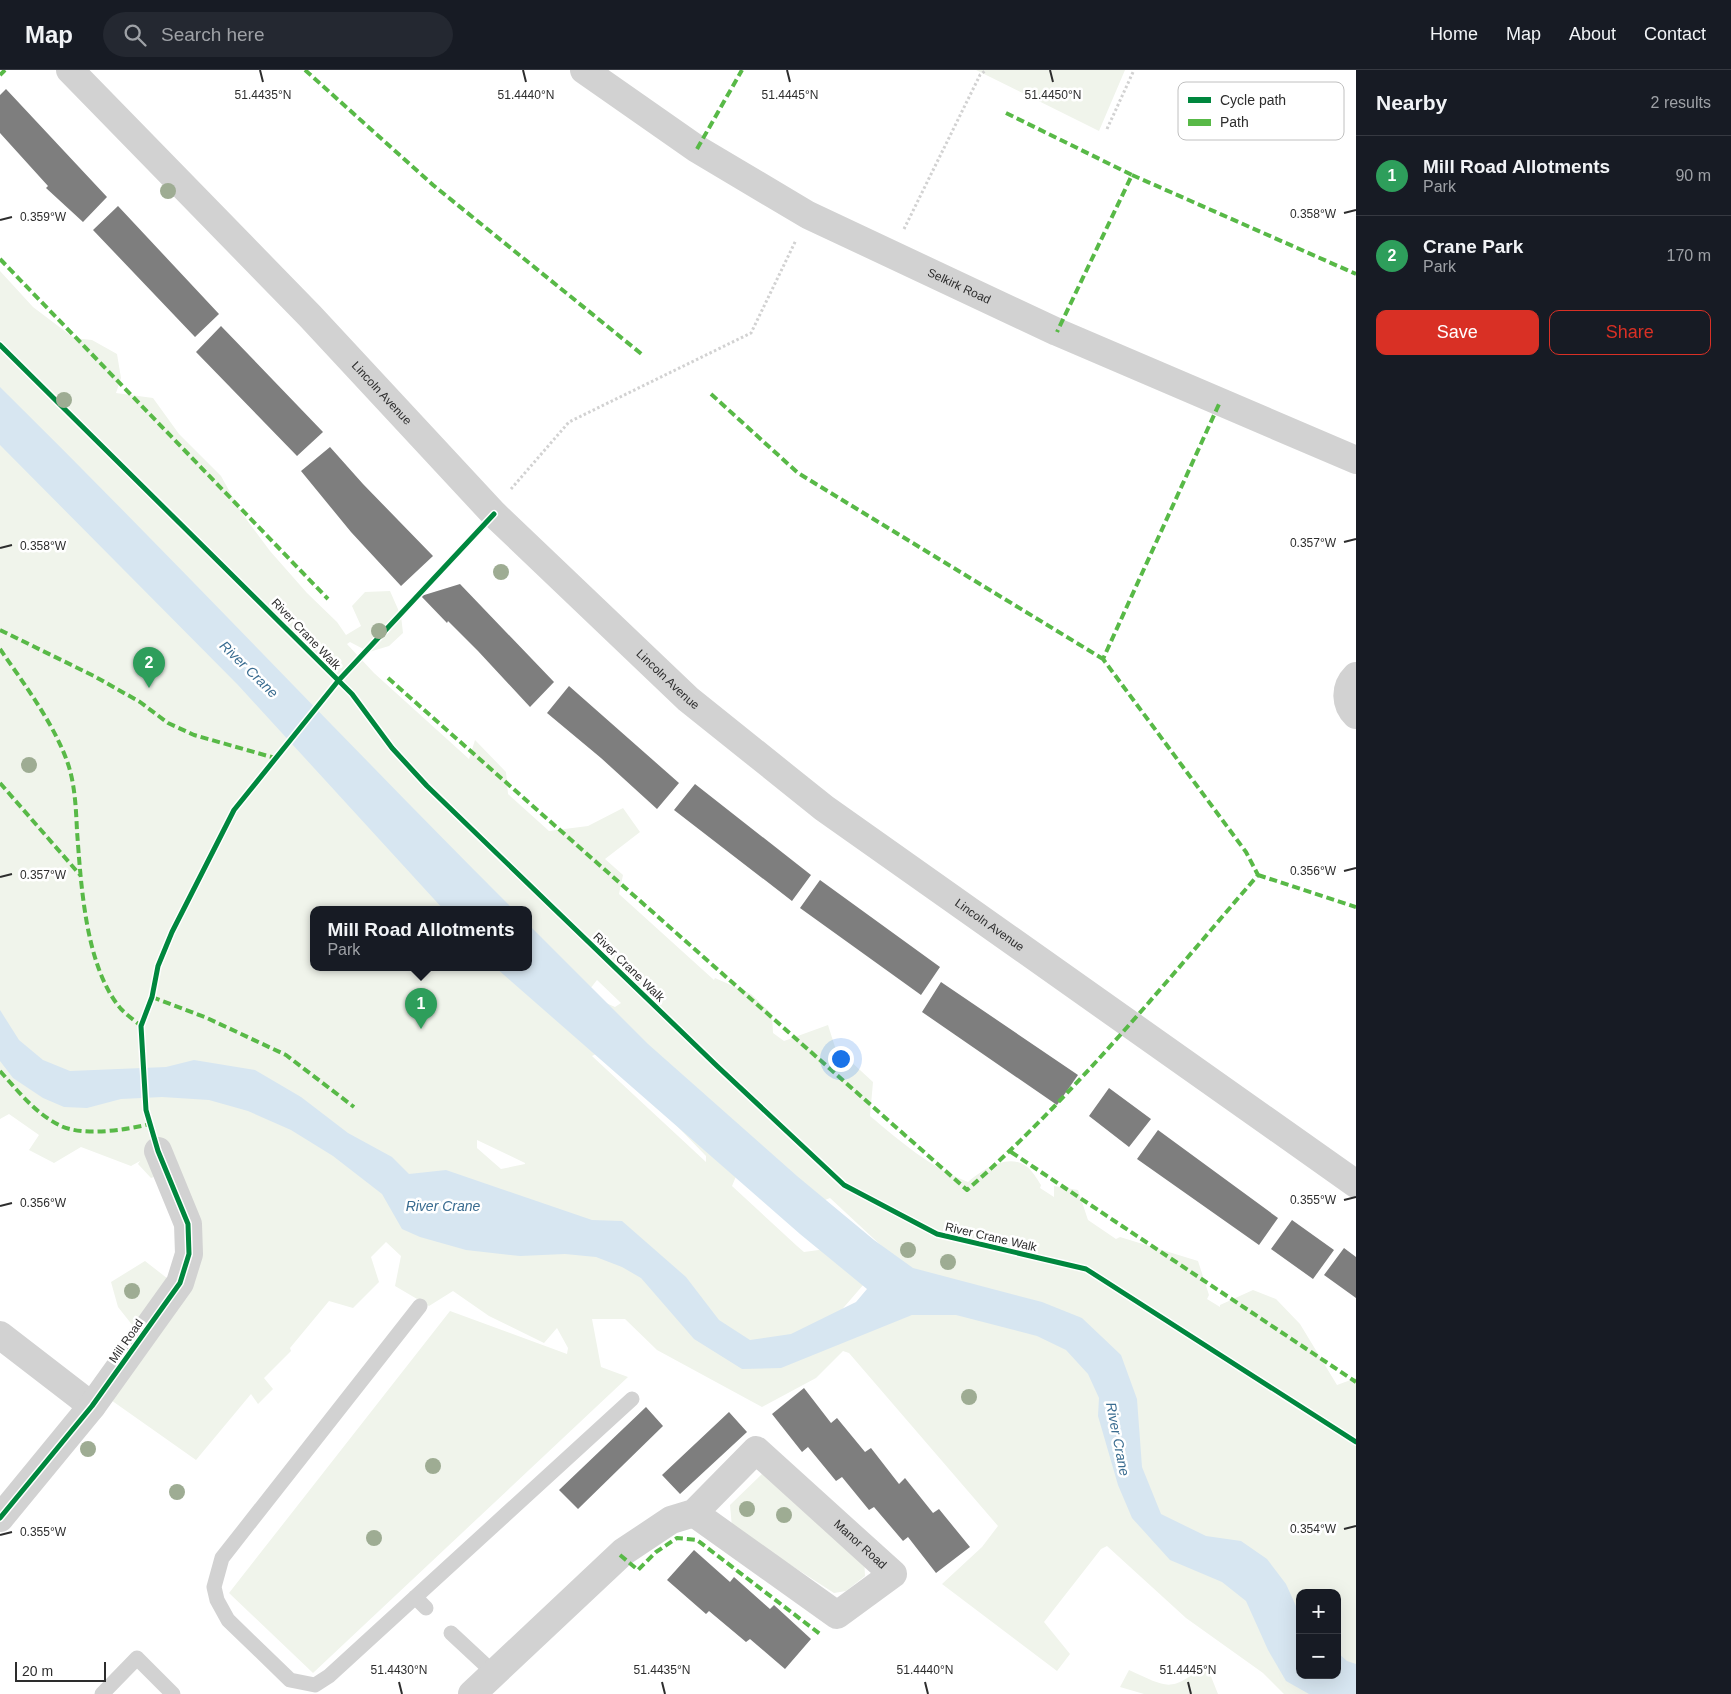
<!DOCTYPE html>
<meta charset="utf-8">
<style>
body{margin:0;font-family:Arial,sans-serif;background:#242831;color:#f1f3f6}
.controls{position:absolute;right:15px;bottom:15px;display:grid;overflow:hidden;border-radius:10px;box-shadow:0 5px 20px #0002}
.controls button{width:45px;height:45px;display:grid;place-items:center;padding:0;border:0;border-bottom:1px solid #363941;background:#171b24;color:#f1f3f6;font:25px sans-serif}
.scale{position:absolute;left:15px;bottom:12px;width:91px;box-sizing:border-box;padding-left:5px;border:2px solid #2d2d2d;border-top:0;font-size:14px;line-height:18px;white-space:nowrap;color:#2d2d2d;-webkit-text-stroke:4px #fff;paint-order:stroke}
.you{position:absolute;left:840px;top:988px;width:18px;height:18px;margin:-12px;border:4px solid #fff;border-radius:50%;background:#1a73e8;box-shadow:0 0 0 8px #1a73e833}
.badge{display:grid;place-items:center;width:32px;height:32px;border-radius:50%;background:#d93025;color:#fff;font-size:16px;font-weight:700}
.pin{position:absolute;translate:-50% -41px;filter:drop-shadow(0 1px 2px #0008)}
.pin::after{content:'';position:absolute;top:26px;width:18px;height:15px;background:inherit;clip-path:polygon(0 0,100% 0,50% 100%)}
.popup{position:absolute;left:310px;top:836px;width:222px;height:65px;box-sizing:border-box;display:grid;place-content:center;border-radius:10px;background:#171b24;filter:drop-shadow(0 1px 4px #0005);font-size:16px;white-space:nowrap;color:#9ea1a6}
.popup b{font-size:19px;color:#f1f3f6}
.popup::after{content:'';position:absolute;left:50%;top:100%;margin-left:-10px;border:10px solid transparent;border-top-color:#171b24}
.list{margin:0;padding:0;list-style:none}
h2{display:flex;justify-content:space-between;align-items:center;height:65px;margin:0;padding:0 20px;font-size:21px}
h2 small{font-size:16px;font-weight:400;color:#9ea1a6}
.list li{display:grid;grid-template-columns:32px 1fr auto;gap:15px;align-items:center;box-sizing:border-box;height:80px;padding:0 20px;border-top:1px solid #363941}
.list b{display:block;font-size:19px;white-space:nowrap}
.list p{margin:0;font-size:16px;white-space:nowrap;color:#9ea1a6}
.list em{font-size:16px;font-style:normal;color:#9ea1a6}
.actions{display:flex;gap:10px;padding:15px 20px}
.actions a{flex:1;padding:11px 0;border:1px solid #d93025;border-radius:10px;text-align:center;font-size:18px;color:#d93025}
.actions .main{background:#d93025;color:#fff}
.icon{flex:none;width:28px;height:28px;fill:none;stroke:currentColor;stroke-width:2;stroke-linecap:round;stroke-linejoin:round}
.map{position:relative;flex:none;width:1356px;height:1624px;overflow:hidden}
header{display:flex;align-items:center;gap:30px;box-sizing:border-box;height:70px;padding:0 25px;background:#171b24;border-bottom:1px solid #363941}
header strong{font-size:24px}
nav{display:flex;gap:28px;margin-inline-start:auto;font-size:18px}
.search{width:350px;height:45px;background:#242831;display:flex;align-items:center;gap:12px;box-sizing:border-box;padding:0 18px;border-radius:28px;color:#9ea1a6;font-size:19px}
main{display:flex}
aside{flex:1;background:#171b24}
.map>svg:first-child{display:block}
.green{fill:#f0f4eb;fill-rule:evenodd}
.water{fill:#d7e6f1}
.building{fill:#7e7e7e}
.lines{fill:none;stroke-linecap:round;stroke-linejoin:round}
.path{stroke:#d2d2d2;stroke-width:3;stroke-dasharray:2.5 2.5;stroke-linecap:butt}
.lane{stroke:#d2d2d2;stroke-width:15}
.street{stroke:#d2d2d2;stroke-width:28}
.quiet{stroke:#58b947;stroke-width:4;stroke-dasharray:8 4;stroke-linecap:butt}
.cycleway-casing{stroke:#fff;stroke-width:8}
.cycleway{stroke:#00873e;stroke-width:5}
.tree{fill:#9eac93}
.ticks{fill:none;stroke:#2d2d2d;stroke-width:2}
.labels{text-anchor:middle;stroke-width:5;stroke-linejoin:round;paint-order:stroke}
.street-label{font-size:12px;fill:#2d2d2d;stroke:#fff}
.water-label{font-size:14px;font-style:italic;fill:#3a6c90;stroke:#fff}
.key{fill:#fff;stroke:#c0c0c0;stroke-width:1}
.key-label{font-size:14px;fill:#2d2d2d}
.ticks-label{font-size:12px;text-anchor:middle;fill:#2d2d2d;stroke:#fff;stroke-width:5;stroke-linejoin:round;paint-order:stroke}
</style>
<header>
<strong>Map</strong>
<div class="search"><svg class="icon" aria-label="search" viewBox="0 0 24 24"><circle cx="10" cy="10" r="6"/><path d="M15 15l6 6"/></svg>Search here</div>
<nav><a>Home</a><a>Map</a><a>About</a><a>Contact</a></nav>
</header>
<main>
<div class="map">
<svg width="1356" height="1624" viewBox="0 0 1356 1624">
<rect width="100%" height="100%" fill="#fff"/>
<path class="green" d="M976 0H1125L1099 61Z
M0 201 33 237 74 268 92 270 117 284 121 308 116 323 153 328 179 364 221 406 241 442 270 481 307 523 337 552 346 565 361 556 352 536 365 522 390 521 401 546 403 563 389 576 369 582 350 572 347 574 374 603 469 689 475 670 506 702 508 724 549 761 588 756 623 738 640 762 605 789 623 805 619 824 714 910 715 908 751 924 772 944 773 963 784 971 828 955 835 977 873 1012 870 1046C901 1072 930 1097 968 1112 982 1100 1007 1083 1026 1096 1032 1100 1037 1109 1041 1115L1040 1118 1054 1127V1116L1078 1120 1088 1150 1116 1169 1120 1167 1198 1191 1209 1225 1207 1229 1220 1237V1235L1253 1220 1276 1229 1300 1254 1337 1315 1356 1308V1624H1284L1263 1603 1186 1548 1107 1476 1101 1479 1044 1552 1070 1584 1057 1601 942 1514 982 1477 998 1456 849 1283 843 1281 816 1308 762 1337 657 1280 625 1249H592L601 1297 628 1307 313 1603 229 1523 450 1241 567 1284 568 1278 557 1258 544 1273 489 1246 453 1221 429 1236 395 1216 401 1186 386 1172 371 1187 379 1212 353 1238 329 1231 290 1278 291 1281 264 1308 273 1319 258 1334 251 1324 196 1390 101 1323 133 1256 118 1237 111 1212 145 1191 172 1212 183 1192 168 1102 151 1108 138 1094 140 1091 131 1096 81 1077 54 1093 29 1080 39 1065 9 1044 0 1049ZM314 840H528V898H314ZM597 910 621 933 615 937 586 924ZM600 982 652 1030 706 1086V1092L592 986ZM477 1070 525 1093V1094L501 1099 477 1078ZM737 1104 789 1145 830 1128 944 1234 877 1248 876 1259 842 1272 832 1251 864 1214 826 1179 804 1182 797 1176 732 1116ZM1300 1523H1337V1605H1300Z
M763 1403 864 1487 865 1506 846 1521 834 1523 732 1457 730 1435Z
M1206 1594 1218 1624H1144L1120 1617 1129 1600C1169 1618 1170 1623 1206 1594Z"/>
<path class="water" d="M0 317C174 489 341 667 514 840H444L238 615 0 375Z
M529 855 648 974 797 1106 874 1170 913 1198 1042 1232 1082 1248 1121 1285 1137 1329 1142 1397 1161 1444 1206 1466 1241 1471 1267 1489 1286 1514 1300 1545V1605H1337V1582L1347 1591 1356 1594V1624H1309L1286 1611 1268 1580 1246 1531 1222 1512 1170 1490 1132 1448 1118 1415 1098 1346 1099 1328 1088 1304 1066 1280 1037 1266 956 1245H912L781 1298 742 1299 694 1269 641 1208 622 1197 596 1187 565 1184 520 1186 466 1180 420 1167 402 1159 382 1124 333 1086 291 1060 248 1041 209 1030 162 1027 121 1029 87 1038 64 1037 43 1028 13 1008 0 991V940L19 970 43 990 70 1001 166 997 194 990 255 1000 301 1027 348 1063 392 1087 409 1104 446 1100 592 1150 622 1151 686 1207 719 1250 750 1270 791 1264 856 1232 867 1219 800 1164 496 898H528Z"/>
<path class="building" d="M6 19 107 127 83 152 46 118 48 116 0 63V25Z
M118 136 219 244 195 267 93 160Z
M221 256 323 362 297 386 196 282Z
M330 377 363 414 433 486 401 516 351 462 301 401Z
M460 514 554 612 530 637 478 581 448 551 447 553 421 526Z
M569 616 679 713 657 739 601 688 547 643Z
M695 714 811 805 792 831 674 740Z
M820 810 940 897 921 925 800 838Z
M941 912 1078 1005 1057 1035 922 942Z
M1109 1018 1151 1049 1129 1077 1089 1046Z
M1158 1060 1278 1148 1259 1175 1137 1089Z
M1292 1150 1334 1180 1313 1209 1271 1179Z
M1344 1178 1356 1187V1228L1324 1205Z
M804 1318 831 1353 837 1348 865 1382 871 1378 899 1414 905 1408 933 1443 939 1439 970 1477 936 1503 908 1467 903 1471 874 1437 869 1440 842 1407 836 1411 808 1377 802 1382 772 1344Z
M646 1337 663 1356 578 1439 559 1420Z
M729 1342 747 1362 680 1424 662 1405Z
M694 1480 730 1512 734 1507 770 1539 774 1535 811 1569 785 1599 750 1569 746 1572 709 1541 706 1544 667 1510Z"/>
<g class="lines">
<path class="path" d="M1107 59 1134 0
M904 159 980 5 986 0
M511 419 569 352 751 263 796 170"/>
<path class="lane" d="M420 1236 222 1488 214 1517 217 1530 228 1550 290 1610 315 1615 329 1606 632 1329
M415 1527 426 1538
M451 1563 494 1603
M102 1624 137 1588 173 1624"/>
<g class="street">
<path id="s1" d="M70 0 310 246 494 444 688 629 824 738 1356 1114"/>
<path id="s2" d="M584 0 697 79 808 145 1057 262 1356 390"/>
<path d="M1356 606C1344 618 1345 634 1356 645"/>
<path d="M0 1265 92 1336"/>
<path d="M0 1448 92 1336 180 1213 189 1184 188 1154 158 1081"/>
<path id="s3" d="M472 1624 623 1482 671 1450 694 1443 756 1380 893 1504 837 1545 694 1443"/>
</g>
<path class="quiet" d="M305 0 433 115 644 286
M0 5 5 0
M1006 43 1132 105 1057 262
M697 79 742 0
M1132 105 1356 204
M0 189 328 529
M711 324 798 403 1103 589
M0 560 94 606 140 632 168 653 194 665 275 688
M0 579C24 614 56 656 69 697 75 717 76 739 77 761 81 813 85 897 121 939 127 945 135 951 141 956
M388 608 967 1120C1074 1026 1165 913 1258 805L1246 782 1103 589 1220 332
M0 713 81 806
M1258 805 1356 837
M152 927 207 948 286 985 354 1037
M0 1001C18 1021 35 1043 59 1055 81 1067 126 1060 150 1054
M1011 1082 1356 1312
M620 1485 638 1500 656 1482 677 1468 697 1470 820 1564"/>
<defs>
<path id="cycleway" d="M0 275 352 624 392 678 427 716 717 996 844 1115 937 1164 1086 1199 1356 1372
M0 1448 92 1336 180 1213 189 1184 188 1154 158 1081 146 1040 141 956 152 927 158 896 172 862 234 740 338 611 494 444"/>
</defs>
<use href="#cycleway" class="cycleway-casing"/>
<use href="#cycleway" class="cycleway"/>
</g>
<g class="tree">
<circle cx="168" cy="121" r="8"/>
<circle cx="64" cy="330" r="8"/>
<circle cx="501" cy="502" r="8"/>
<circle cx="379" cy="561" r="8"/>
<circle cx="29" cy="695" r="8"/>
<circle cx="908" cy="1180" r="8"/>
<circle cx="948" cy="1192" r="8"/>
<circle cx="132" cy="1221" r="8"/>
<circle cx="969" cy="1327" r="8"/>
<circle cx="88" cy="1379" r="8"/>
<circle cx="433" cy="1396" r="8"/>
<circle cx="177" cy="1422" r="8"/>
<circle cx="747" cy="1439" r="8"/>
<circle cx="784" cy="1445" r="8"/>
<circle cx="374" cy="1468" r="8"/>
</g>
<path class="ticks" d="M260 0 263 12M523 0 526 12M787 0 790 12M1050 0 1053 12M1344 143 1356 140M0 150 12 147M1344 472 1356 469M0 478 12 475M1344 801 1356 798M0 807 12 804M1344 1130 1356 1127M0 1136 12 1133M1344 1459 1356 1456M0 1465 12 1462M399 1612 402 1624M662 1612 665 1624M925 1612 928 1624M1188 1612 1191 1624"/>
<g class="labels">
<g class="street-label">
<text dy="4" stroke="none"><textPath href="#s2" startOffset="434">Selkirk Road</textPath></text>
<text dy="4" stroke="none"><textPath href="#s1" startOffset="449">Lincoln Avenue</textPath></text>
<text transform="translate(306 564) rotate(46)" y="4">River Crane Walk</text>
<text dy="4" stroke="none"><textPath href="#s1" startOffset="854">Lincoln Avenue</textPath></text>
<text dy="4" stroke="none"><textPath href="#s1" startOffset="1259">Lincoln Avenue</textPath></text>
<text transform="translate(629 897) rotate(44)" y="4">River Crane Walk</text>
<text transform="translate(991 1167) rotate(13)" y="4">River Crane Walk</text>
<text transform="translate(126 1271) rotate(-55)" y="4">Mill Road</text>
<text dy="4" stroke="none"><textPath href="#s3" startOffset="518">Manor Road</textPath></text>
</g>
<g class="water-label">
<text transform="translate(249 599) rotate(44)" y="5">River Crane</text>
<text x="443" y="1141">River Crane</text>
<text transform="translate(1118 1369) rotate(79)" y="5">River Crane</text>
</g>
</g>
<rect x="1178" y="12" width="166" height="58" rx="8" class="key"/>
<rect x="1188" y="27" width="23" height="6" fill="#00873e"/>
<rect x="1188" y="49" width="23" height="7" fill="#58b947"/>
<g class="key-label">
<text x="1220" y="35">Cycle path</text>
<text x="1220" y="57">Path</text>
</g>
<g class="ticks-label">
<text x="263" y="29">51.4435°N</text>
<text x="526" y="29">51.4440°N</text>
<text x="790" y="29">51.4445°N</text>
<text x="1053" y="29">51.4450°N</text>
<text x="1313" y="148">0.358°W</text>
<text x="43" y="151">0.359°W</text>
<text x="1313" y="477">0.357°W</text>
<text x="43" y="480">0.358°W</text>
<text x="1313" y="805">0.356°W</text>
<text x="43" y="809">0.357°W</text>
<text x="1313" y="1134">0.355°W</text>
<text x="43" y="1137">0.356°W</text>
<text x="1313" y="1463">0.354°W</text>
<text x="43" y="1466">0.355°W</text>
<text x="399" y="1604">51.4430°N</text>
<text x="662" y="1604">51.4435°N</text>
<text x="925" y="1604">51.4440°N</text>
<text x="1188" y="1604">51.4445°N</text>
</g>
</svg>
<div class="controls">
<button>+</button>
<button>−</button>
</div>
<div class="scale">20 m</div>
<div class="you"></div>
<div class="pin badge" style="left:421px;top:959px;background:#2e9e5b">1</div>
<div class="popup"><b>Mill Road Allotments</b>Park</div>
<div class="pin badge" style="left:149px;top:618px;background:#2e9e5b">2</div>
</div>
<aside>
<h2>Nearby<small>2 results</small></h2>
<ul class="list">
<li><span class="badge" style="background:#2e9e5b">1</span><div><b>Mill Road Allotments</b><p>Park</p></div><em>90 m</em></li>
<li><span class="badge" style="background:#2e9e5b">2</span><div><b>Crane Park</b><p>Park</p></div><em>170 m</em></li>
</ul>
<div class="actions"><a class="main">Save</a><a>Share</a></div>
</aside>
</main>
